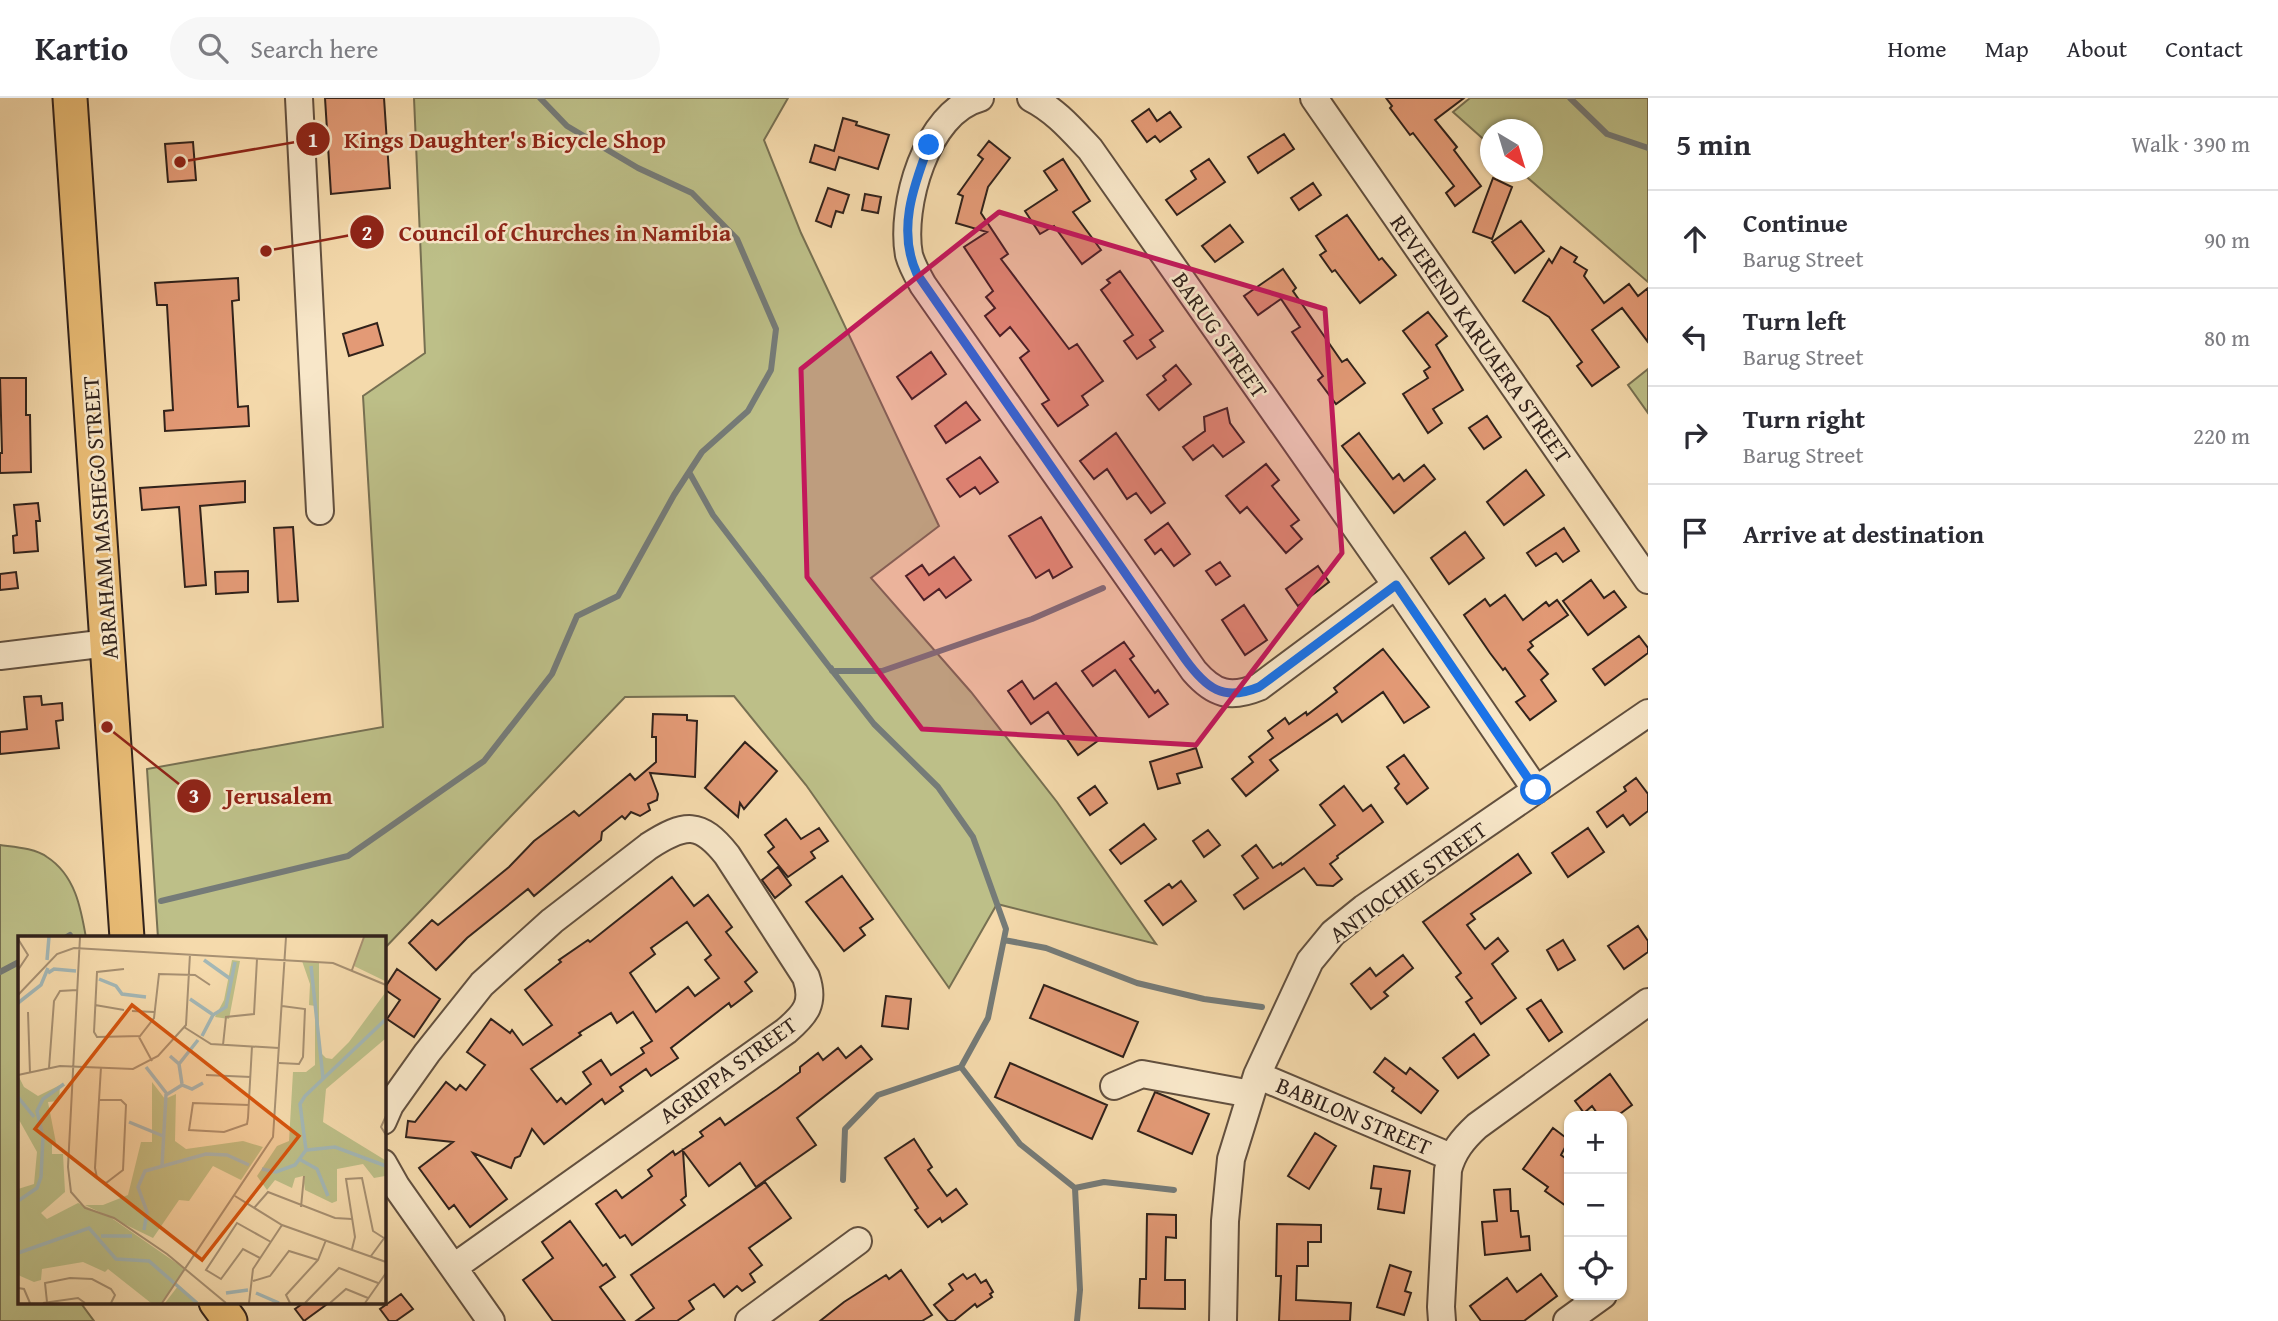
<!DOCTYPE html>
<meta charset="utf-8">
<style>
body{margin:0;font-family:"Gentium Book Plus",serif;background:#f7f7f7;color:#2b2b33}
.controls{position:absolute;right:21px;bottom:21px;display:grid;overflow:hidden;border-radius:14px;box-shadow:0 2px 5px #0004}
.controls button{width:63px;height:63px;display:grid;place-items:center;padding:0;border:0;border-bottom:2px solid #e1e1e2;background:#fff;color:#2b2b33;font:35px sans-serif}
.compass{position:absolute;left:1480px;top:21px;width:63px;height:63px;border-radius:50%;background:#fff;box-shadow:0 2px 5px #0004;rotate:142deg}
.stop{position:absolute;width:21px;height:21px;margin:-16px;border:5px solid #1a73e8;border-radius:50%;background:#fff}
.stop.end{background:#1a73e8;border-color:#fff;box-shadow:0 2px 7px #0008}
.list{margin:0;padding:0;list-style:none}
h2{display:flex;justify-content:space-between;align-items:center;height:91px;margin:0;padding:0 28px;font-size:30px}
h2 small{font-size:23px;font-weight:400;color:#7c7c81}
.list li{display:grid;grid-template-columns:46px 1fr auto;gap:21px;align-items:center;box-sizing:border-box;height:98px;padding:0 28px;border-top:2px solid #e1e1e2}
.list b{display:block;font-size:26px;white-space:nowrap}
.list p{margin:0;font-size:23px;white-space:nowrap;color:#7c7c81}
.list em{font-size:23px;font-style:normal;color:#7c7c81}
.icon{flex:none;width:38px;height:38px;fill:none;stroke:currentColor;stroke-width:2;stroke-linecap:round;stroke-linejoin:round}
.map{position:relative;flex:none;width:1648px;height:1223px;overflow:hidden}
header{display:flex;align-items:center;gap:42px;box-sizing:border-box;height:98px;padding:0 35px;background:#fff;border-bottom:2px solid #e1e1e2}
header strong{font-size:33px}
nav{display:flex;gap:38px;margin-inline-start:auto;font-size:24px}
.search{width:490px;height:63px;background:#f7f7f7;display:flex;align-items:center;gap:18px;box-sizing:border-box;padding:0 24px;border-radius:38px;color:#7c7c81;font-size:26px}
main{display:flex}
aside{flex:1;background:#fff}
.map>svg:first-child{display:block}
.green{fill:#bdbf88;stroke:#777052;stroke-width:2}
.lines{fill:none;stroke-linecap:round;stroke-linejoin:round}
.stream{stroke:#757b78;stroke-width:6}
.building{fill:#e39a76;stroke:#31221b;stroke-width:2;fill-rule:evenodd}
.minor-casing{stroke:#62503f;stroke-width:30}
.major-casing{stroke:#31221b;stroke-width:37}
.minor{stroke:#f8e7c9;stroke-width:26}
.major{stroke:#eabd76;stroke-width:33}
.route{stroke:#1a73e8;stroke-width:9}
.marked{fill:#c2185b;fill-opacity:0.2;stroke:#c2185b;stroke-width:5;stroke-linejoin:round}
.labels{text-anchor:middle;stroke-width:5;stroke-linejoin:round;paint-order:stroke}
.street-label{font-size:23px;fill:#31221b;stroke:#f8e7c9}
.inset-river{fill:none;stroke:#a3b7b6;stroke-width:3.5}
.inset-road{fill:none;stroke:#a79072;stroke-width:2}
.view{fill:#d6540e;fill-opacity:0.15;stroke:#d6540e;stroke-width:3.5}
.inset-edge{fill:none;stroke:#31221b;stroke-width:3.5}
.leader{fill:none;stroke:#8f2418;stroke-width:2.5}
.callout-dot{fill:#8f2418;stroke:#f8e7c9;stroke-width:2.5}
.mark-label{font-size:21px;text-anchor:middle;font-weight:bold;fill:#fff}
.callout-label{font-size:24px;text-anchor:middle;font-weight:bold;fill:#8f2418;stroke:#f8e7c9;stroke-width:5;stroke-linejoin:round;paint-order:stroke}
</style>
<header>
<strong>Kartio</strong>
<div class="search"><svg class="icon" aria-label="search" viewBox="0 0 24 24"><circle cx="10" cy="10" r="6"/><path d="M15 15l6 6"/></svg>Search here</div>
<nav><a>Home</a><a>Map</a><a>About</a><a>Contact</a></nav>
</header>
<main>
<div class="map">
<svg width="1648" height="1223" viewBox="0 0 1648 1223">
<rect width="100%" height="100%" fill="#f5daac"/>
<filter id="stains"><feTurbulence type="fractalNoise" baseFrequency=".00286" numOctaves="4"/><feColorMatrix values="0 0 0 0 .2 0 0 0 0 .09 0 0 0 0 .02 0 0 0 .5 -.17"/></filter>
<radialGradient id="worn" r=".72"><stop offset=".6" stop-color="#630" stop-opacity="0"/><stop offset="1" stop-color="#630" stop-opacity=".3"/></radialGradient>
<path class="green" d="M414 0H788L764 42 801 135 939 428 871 480 971 594 1057 704 1156 846 997 806 949 890 806 687 734 598 625 599 383 852V840H158L147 671 383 629 363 298 425 255Z
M1470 0H1648V184L1521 74H1532V32H1490V47L1453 14Z
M1648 271V315L1628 287Z
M0 747C14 749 35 750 47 759 75 777 81 810 86 840H19V1204H80L94 1223H0Z"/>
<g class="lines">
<path class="stream" d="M1570 0 1607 36 1648 50
M689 374 713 417 827 566 874 626 938 689 973 739 1006 831 988 920 961 969 878 997 845 1031 843 1082
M831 570 832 573H882L1032 521 1103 490
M161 803 348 758 484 663 552 576 577 518 618 498 674 397 702 354 748 313 771 272 776 231 737 141 692 95 638 70 567 28 540 0
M65 840 70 837
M1004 842 1046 850 1137 885 1204 901 1262 909
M0 874 19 864
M961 969 1020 1046 1075 1090 1104 1084 1174 1092
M1075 1090 1080 1192 1077 1223"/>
</g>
<path class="building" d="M325 0H384L390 90 331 96Z
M1386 0H1464L1435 22 1457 49 1454 52 1481 88 1455 108 1446 95 1454 88 1413 35 1410 37 1390 10 1392 8Z
M1149 11 1157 23 1170 14 1181 29 1160 44 1155 38 1147 44 1132 23Z
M843 20 857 24 856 27 889 37 878 71 839 59 835 72 810 64 815 47 834 53Z
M1284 36 1294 51 1258 75 1248 59Z
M989 43 1010 60 988 89 981 115 1008 156 1001 161 1069 251 1077 246 1103 283 1082 298 1088 307 1058 328 1042 306 1049 302 1020 260 1029 253 1010 229 1000 238 985 218 995 210 986 199 993 193 964 149 987 134 956 125 963 98 958 96 983 61 978 57Z
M193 44 196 82 168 84 165 46Z
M1063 61 1090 103 1073 114 1101 152 1082 166 1054 128 1040 136 1025 113 1057 92 1044 73Z
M1209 61 1225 84 1177 117 1166 102 1196 81 1191 73Z
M1493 80 1512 89 1492 141 1473 134Z
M1313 85 1321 97 1299 112 1291 100Z
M828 90 849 97 843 115 836 113 831 129 816 123Z
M865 96 881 99 878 115 862 112Z
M1347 117 1379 162 1382 160 1396 177 1360 205 1335 172 1332 174 1320 157 1326 153 1316 138Z
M1521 123 1544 153 1515 175 1492 144Z
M1230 127 1243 144 1215 164 1202 148Z
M1561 149 1577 159 1574 164 1587 172 1584 178 1604 205 1629 186 1638 198 1648 190V244L1622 210 1592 232 1619 269 1592 288 1577 268 1582 264 1549 219 1523 203 1549 161 1552 165Z
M1283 171 1296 190 1293 193 1342 264 1347 261 1365 285 1336 306 1318 282 1323 278 1292 234 1300 229 1281 201 1258 217 1244 198Z
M1120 173 1163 233 1150 242 1155 249 1137 261 1124 243 1133 237 1101 192 1110 185 1107 182Z
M238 180 239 202 232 203 238 309 248 308 249 328 165 333 164 313 173 312 167 207H157L155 185Z
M1428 214 1447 238 1436 247 1463 292 1433 311 1442 325 1428 335 1403 296 1428 280 1424 273 1430 269 1403 233Z
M377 225 383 247 349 258 343 236Z
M931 254 946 276 912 301 897 279Z
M1176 267 1191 286 1159 312 1147 297 1166 282 1163 278Z
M0 280H26V317H30L31 374 0 375V355H2Z
M966 304 980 322 946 345 935 328Z
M1227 310 1230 325 1244 344 1223 359 1213 347 1193 362 1183 349 1205 333 1204 319Z
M1487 318 1501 339 1484 351 1469 330Z
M1116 335 1165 405 1151 415 1136 395 1127 401 1107 371 1094 381 1080 363Z
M1359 335 1393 381 1399 376 1404 383 1424 367 1435 381 1394 415 1342 348Z
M980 359 998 384 980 396 975 389 960 399 947 381Z
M1266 366 1279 382 1272 388 1299 422 1291 428 1302 441 1286 455 1247 409 1240 415 1226 398Z
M1526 372 1544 397 1504 427 1487 404Z
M245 383V404L200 408 206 487 185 489 179 409 142 412 140 390Z
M38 405 40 423H36L38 453 14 455 13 438 17 437 14 407Z
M1041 419 1072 469 1053 480 1049 472 1036 480 1009 438Z
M1168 425 1190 456 1174 468 1161 451 1155 456 1145 442Z
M293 429 298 503 278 504 274 430Z
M1564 430 1579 453 1563 464 1556 455 1536 468 1527 455Z
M1465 434 1484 460 1449 486 1431 460Z
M954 459 971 482 946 500 939 491 924 502 906 478 922 467 929 477Z
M1220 464 1230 478 1216 487 1206 473Z
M1318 468 1329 484 1298 508 1286 491Z
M248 473V494L216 496 215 474Z
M16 474 18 490 0 492V476Z
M1591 482 1604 500 1614 493 1626 509 1588 537 1563 503Z
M1505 497 1523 522 1546 504 1549 508 1557 502 1568 517 1530 544 1533 548 1528 552 1548 576 1541 582 1556 603 1530 622 1516 604 1525 598 1505 570 1503 572 1490 555 1464 517 1485 501 1490 508Z
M1244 507 1267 542 1245 557 1222 522Z
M1639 538 1648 550V555L1605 587 1593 571Z
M1124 544 1134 558 1130 561 1155 595 1158 592 1168 606 1149 619 1115 572 1093 588 1082 573Z
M1383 551 1429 609 1404 625 1383 594 1342 624 1337 616 1270 662 1278 672 1246 698 1232 681 1253 664 1249 659 1273 640 1268 633 1285 620 1289 626 1306 614 1307 617 1337 594 1334 590Z
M1022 583 1034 601 1056 585 1099 642 1078 657 1048 614 1031 626 1008 593Z
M41 598 42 607 62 605 63 622 56 623 59 650 0 656V634L27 631 24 599Z
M653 616 687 617V622L697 623 695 679 650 675 658 696 657 702 648 706 650 712 640 718 631 714 625 721 622 718 602 734 601 742 534 798 528 791 467 840 436 872 409 845 432 822 438 827 509 769 534 743 574 713 579 718 630 676 635 682 656 664V639H652Z
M745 644 777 673 744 711 740 705 738 719 705 690Z
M1196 650 1202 669 1177 676 1180 685 1158 691 1150 664Z
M1404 657 1428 690 1407 706 1395 690 1399 686 1387 669Z
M1636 680 1648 696V713L1630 727 1623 717 1607 729 1597 714 1626 693 1624 689Z
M1095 688 1107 705 1090 717 1078 700Z
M1344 688 1363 713 1371 707 1383 724 1337 758 1338 760 1330 766 1342 781 1333 788 1317 787 1304 770 1244 811 1234 797 1258 780 1242 758 1256 747 1273 770 1281 765 1282 767 1335 727 1320 707Z
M786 721 801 741 819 730 828 743 811 754 815 760 788 779 768 754 774 749 765 737Z
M1144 726 1156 741 1121 766 1110 752Z
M1588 730 1604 754 1568 779 1552 755Z
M1208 732 1220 747 1204 759 1193 743Z
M1518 756 1531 775 1471 816 1475 821 1467 827 1485 851 1498 840 1508 853 1492 866 1516 900 1481 926 1466 904 1472 900 1456 879 1461 875 1423 824Z
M778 769 791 787 775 800 762 782Z
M842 778 873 821 860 830 865 837 844 853 806 804Z
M672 779 694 808 708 797 732 829 726 834 757 874 745 884 752 893 731 909 729 905 671 950 678 960 651 978 646 971 620 989 623 993 605 1006 602 1001 544 1046 532 1031 520 1058 515 1060 511 1070 473 1055 507 1101 470 1129 454 1107 449 1111 419 1070 453 1044 406 1039 408 1023 415 1024 446 984 456 992 460 987 466 992 485 967 467 954 491 921 510 935 512 932 523 947 552 927 525 892 561 864 559 862 588 842 590 844ZM687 824 711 857 705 862 719 880 695 898 688 889 656 914 630 875 655 856 651 850ZM633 914 652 943 641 950 644 955 611 977 601 962 583 974 591 986 566 1006 561 1000 557 1004 531 971 581 937 579 935 611 915 617 925Z
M1181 783 1196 803 1163 827 1145 803 1169 786 1172 790Z
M1638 828 1648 843V854L1624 871 1608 848Z
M1563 842 1575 862 1558 872 1547 852Z
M1403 857 1413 870 1384 894 1388 898 1371 911 1351 886 1370 870 1376 878Z
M397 871 440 901 414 939 387 921 400 902 384 891Z
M1044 887 1138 924 1123 959 1030 920Z
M886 898 911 901 908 931 882 928Z
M1541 902 1562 934 1549 943 1527 911Z
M1474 936 1489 957 1458 980 1443 960Z
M861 948 872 961 797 1020 816 1047 756 1089 740 1065 709 1088 683 1053 686 1098 681 1102 685 1107 632 1147 625 1137 620 1140 596 1106 616 1092 622 1100 652 1078 648 1072 673 1053 675 1057 703 1038 700 1034 720 1020 725 1027 777 991 800 974V969L818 955 823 962 838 950 846 960Z
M1385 960 1406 976 1410 970 1438 993 1421 1015 1392 993 1394 990 1374 974Z
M1010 965 1107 1007 1092 1041 995 999Z
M1610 976 1632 1007 1617 1018H1599L1592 1008 1584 1015 1575 1003Z
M1155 994 1209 1016 1192 1056 1138 1033Z
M1553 1030 1569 1042 1561 1057 1569 1063V1110L1545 1093 1548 1089 1523 1071Z
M1315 1035 1336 1048 1309 1091 1288 1078Z
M914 1041 932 1069 928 1072 947 1098 956 1091 967 1106 942 1124 940 1120 928 1129 915 1112 918 1110 885 1060Z
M1374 1068 1410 1073 1404 1115 1378 1111 1381 1091 1371 1090Z
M765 1084 791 1120 749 1150 762 1167 750 1176 755 1184 742 1193 737 1188 724 1199 714 1186 689 1203 694 1211 677 1223H636L654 1210 631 1177Z
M1510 1091 1511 1113H1518L1521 1139 1529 1138 1530 1152 1485 1157 1482 1124 1497 1123 1494 1092Z
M1147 1116 1176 1117V1140L1166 1139 1165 1182H1185V1211L1139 1210 1140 1181H1146Z
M570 1123 603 1168 606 1166 615 1179 600 1189 625 1223H553L523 1182 553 1160 542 1144Z
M1277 1126 1321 1127V1144H1308V1168H1297L1296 1202 1351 1205 1350 1223H1279L1281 1178H1276Z
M1390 1167 1411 1174 1405 1193 1411 1195 1404 1217 1377 1209Z
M901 1172 932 1217 922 1223H820L844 1204 886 1177 889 1181Z
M963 1176 967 1181 975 1176 981 1185 986 1182 993 1194 990 1196 992 1199 977 1209 975 1206 954 1223H948L934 1207 953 1192 949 1186Z
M1541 1176 1557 1198 1524 1223H1481L1470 1208 1507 1180 1517 1194Z
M401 1196 413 1211 396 1223H389L380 1211Z
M305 1204H330L304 1223 295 1211Z"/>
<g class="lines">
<defs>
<path id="minor" d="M299 0 320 413
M980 0C926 14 900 109 909 157 912 168 918 178 923 187L1194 573C1214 596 1230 601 1259 589L1396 487
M1031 0C1055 12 1072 32 1090 51L1396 487 1536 692
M1314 0 1648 482
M0 558 108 545
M1257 977 1451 1059
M1114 988 1142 976 1251 996
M383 1023 390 1007 427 955 482 886 552 823 649 748C685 725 700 723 727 757L806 879C815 905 806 916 786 933L454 1169
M383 1065 396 1088 491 1223
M749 1223 858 1143
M1223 1223 1225 1123 1231 1061 1257 977 1310 863 1333 835 1364 810 1648 615
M1442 1223 1441 1209 1448 1072C1453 1053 1463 1041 1477 1028L1648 904
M1567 1223 1603 1197"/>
<path id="major" d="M70 0 127 840
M216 1204 230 1223"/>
</defs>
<use href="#minor" class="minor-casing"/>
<use href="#major" class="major-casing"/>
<use href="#minor" class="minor"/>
<use href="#major" class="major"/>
</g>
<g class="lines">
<path class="route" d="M929 47C913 89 897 133 917 176L1185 561C1206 590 1223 604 1259 589L1396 487 1536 692"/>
</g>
<path class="marked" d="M999 114 1325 211 1342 455 1196 647 922 631 807 479 801 271Z"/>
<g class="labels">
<g class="street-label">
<text transform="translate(1220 237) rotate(55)" y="8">BARUG STREET</text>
<text transform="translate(1481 241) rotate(55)" y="8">REVEREND KARUAERA STREET</text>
<text transform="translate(100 420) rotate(-94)" y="8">ABRAHAM MASHEGO STREET</text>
<text transform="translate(1408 784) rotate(-36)" y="8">ANTIOCHIE STREET</text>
<text transform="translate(728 972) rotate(-36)" y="8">AGRIPPA STREET</text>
<text transform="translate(1354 1018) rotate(23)" y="8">BABILON STREET</text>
</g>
</g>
<g transform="translate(18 838)">
<rect width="368" height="368" fill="#f5daac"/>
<path d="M346 1H367V45L336 30ZM214 24 222 25 211 83 197 81 206 64ZM284 25 301 26V115L308 122 314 123 331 106 367 57V103L308 153 305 186 367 224V240L356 242 345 228 319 233V265L314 267 287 254 285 240 277 242 274 252 257 244 249 254 239 240 259 210 271 205 275 136H288L297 129V70L291 69 292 48ZM0 139 6 151 20 160 42 149 41 165 30 166 38 207H34V218H45L47 256 23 277 29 283 60 267 92 281 167 333 144 367H133L90 333 87 336 65 326 24 333 23 344 16 346 0 339V253L16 248 19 216 0 182ZM134 146 147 163 158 158 157 205 168 213 225 205 245 211 223 244 195 230 171 265 161 264 135 302 67 269H85L110 259 123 206H134ZM160 350 178 367H147Z" fill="#bdbf88"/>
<path class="inset-river" d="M29 24 31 1M186 24 214 44M293 30 305 142M30 37 36 33 58 35M81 43 98 50 104 58 128 61M172 63 194 78M0 67 23 49 30 32M184 100 195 79 208 71 217 26M152 120 161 128 164 148M161 128 180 104M128 131 149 158M0 161 16 181M111 186 145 200M289 214 317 211 368 230M281 223 299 233 310 260M144 230 148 159 164 149 174 153 185 147M244 233 258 236 277 229 288 214 282 168 287 160 368 83M0 265 19 252 23 241 25 201 19 175 25 163 46 148M126 294 129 276 120 251 127 235 188 218 209 219 231 229M83 300H114M0 317 71 292 98 323 131 325 179 367M208 357 230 354M238 357 261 367"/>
<path class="inset-road" d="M62 1 50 231 53 256 67 272 96 282 149 318 208 367M0 3 10 19 0 34M106 33 79 36 76 96 79 101 122 100 136 82 141 38 177 39 192 49M334 34 346 1M0 59 39 18 56 12 315 27 368 49M77 69 106 74M114 75 136 76M10 76 12 137M166 91 193 108 261 112M121 101 134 125M205 109 208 81 236 78 239 23M261 127 281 128 285 121 287 73 264 70M31 132 36 65 42 55 59 54M0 139 42 130 115 133 140 120 168 89 172 18M188 139 233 141M81 164H103L108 169 105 234 88 247 79 242 77 232 81 164 83 131M231 169 175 167 171 194 206 196 229 188 230 182 234 110M368 180 363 191 368 199M217 260 264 289 368 326M283 271 286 240M236 272 250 256 317 282 334 283M334 313 337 301 328 243 344 242 355 295 366 302M353 320 367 301M242 322 225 313 203 343 188 334 219 287 253 306M235 345 252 340 271 315 300 324M0 352 6 353 12 367M29 366 27 347 52 342 74 343 93 353 97 359 93 367M25 367 60 362 67 367M144 367 255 201 268 1M231 367 235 333 264 289M272 367 268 359 300 324 308 304M287 367 321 332 360 347M312 367 328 353 350 362M347 367 368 337"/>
<path class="view" d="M114 69 281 200 184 324 17 193Z"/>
<rect width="368" height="368" class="inset-edge"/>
</g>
<path class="leader" d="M180 64L313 41M266 153L367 134M107 629L194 698"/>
<g class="callout-dot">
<circle cx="180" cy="64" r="7"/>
<circle cx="266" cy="153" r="7"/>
<circle cx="107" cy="629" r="7"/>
<circle cx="313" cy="41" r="18"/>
<circle cx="367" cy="134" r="18"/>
<circle cx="194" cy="698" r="18"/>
</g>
<g class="mark-label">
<text x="313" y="49">1</text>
<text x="367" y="142">2</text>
<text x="194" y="705">3</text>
</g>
<g class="callout-label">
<text x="505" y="50">Kings Daughter's Bicycle Shop</text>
<text x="565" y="143">Council of Churches in Namibia</text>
<text x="279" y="706">Jerusalem</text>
</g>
<rect width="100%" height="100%" filter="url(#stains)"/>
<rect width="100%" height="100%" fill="url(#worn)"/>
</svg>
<div class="controls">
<button>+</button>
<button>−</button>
<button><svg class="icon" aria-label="locate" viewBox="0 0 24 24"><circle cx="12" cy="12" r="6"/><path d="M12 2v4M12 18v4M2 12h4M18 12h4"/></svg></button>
</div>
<svg class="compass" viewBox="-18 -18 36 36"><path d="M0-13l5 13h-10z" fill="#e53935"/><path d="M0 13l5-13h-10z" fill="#7c7c81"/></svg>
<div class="stop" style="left:1536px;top:692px"></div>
<div class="stop end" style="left:929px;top:47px"></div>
</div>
<aside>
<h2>5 min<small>Walk · 390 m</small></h2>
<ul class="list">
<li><svg class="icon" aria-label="ahead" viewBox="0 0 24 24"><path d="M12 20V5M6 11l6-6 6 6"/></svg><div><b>Continue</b><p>Barug Street</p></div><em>90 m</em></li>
<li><svg class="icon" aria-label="left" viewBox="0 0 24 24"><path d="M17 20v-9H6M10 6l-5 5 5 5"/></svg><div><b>Turn left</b><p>Barug Street</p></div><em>80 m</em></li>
<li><svg class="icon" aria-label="right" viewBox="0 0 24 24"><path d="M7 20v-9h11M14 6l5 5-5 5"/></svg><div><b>Turn right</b><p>Barug Street</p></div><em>220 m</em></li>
<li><svg class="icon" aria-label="arrive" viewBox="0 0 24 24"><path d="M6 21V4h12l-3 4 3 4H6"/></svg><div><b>Arrive at destination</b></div></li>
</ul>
</aside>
</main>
